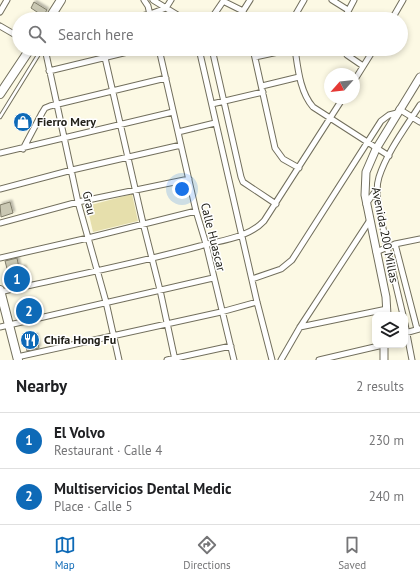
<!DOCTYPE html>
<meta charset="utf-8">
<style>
body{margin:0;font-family:"PT Sans",sans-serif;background:#f6f6f6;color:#202124}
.controls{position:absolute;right:12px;bottom:12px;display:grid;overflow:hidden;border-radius:8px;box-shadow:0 2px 6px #0003}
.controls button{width:36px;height:36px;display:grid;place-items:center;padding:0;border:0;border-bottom:1px solid #e0e0e0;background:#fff;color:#202124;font:20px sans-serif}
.compass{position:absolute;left:324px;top:68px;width:36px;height:36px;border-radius:50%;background:#fff;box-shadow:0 2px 6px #0003;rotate:243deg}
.you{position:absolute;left:182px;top:189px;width:14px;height:14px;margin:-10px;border:3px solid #fff;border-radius:50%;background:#1a73e8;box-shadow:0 0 0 6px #1a73e833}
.badge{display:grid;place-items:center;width:26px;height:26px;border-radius:50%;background:#0e6ab7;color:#fff;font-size:13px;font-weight:700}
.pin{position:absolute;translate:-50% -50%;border:2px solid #fff;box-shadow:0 1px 4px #0006}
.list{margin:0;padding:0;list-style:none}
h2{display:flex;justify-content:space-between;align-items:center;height:52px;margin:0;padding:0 16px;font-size:17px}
h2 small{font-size:13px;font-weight:400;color:#757577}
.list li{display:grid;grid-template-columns:26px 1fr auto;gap:12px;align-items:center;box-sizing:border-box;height:56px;padding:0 16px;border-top:1px solid #e0e0e0}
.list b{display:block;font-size:15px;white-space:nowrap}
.list p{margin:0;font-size:13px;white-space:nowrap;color:#757577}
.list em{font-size:13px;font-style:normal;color:#757577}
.icon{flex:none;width:22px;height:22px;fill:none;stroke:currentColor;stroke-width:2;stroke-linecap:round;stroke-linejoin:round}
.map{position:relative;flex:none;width:420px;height:360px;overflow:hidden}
.search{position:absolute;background:#fff;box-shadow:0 2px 6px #0003;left:12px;right:12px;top:12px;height:44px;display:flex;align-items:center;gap:10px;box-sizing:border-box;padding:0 14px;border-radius:22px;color:#757577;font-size:15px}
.sheet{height:164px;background:#fff}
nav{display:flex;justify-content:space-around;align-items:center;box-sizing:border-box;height:56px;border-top:1px solid #e0e0e0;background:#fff;font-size:11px;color:#757577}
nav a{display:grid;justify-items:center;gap:2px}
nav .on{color:#0e6ab7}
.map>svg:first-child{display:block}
.green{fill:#e6dfac}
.building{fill:#cac8b3;stroke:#7f7c69;filter:url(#shadow)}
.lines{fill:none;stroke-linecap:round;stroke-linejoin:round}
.lane-casing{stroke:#726f5d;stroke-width:4.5}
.street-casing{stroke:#726f5d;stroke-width:7}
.secondary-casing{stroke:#726f5d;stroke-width:9}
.primary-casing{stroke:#726f5d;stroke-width:10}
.lane{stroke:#fff;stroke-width:2.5}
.street{stroke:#fff;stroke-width:5}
.secondary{stroke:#fff;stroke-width:7}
.primary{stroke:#fff;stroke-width:8}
.labels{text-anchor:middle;stroke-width:3;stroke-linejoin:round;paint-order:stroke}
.poi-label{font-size:12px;font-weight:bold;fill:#22211a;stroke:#fff;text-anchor:start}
.street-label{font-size:12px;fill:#22211a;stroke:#fff}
</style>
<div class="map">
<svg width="420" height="360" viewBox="0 0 420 360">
<defs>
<filter id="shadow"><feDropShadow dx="2" dy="-2" stdDeviation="1" flood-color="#0004"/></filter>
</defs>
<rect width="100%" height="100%" fill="#fcf9e4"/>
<path class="green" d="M132 194 138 221 93 232 87 206Z"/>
<path class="building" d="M34 2 47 10 43 16 31 8Z
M10 202 13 213 1 217 0 205Z
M17 258 19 268 24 267 25 273 23 274 25 282 11 284 5 261Z
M34 307 36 315 24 317 22 310Z
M36 335 39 348 27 351 23 339Z"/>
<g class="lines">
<defs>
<path id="lane" d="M0 117 42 49"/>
<path id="street" d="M144 0 148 6 151 19
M153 0 184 19
M332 0 348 10
M223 1 243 11
M0 12 7 0
M129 19 150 14 166 8 171 0
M211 19 224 0
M245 19 243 11 250 0
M293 19 304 0
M344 19 354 0
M392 19 403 0
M0 26 19 37
M45 49 78 202 106 302 119 360
M103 49 143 223 160 290 175 360
M159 49 196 211 206 244 234 360
M199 49 257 302 272 360
M212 49 241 177 243 182 276 204
M253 49 275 148 283 159 299 168
M295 49C298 69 300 92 313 107L389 156
M343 49 347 55 363 66
M255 57 292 49
M49 71 140 49
M354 81 374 49
M262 86 299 77
M212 104 263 92
M399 109 420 122
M178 132 215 123
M23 149 42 113 45 108 50 106 166 78
M0 153 173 112
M0 189 72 170 181 145
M366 204 377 189
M0 223 78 202 189 179
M395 244 417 329
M376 252 395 244 420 239
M0 258 88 238 196 211
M252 279 281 269 292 260 381 121 389 115 397 113
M0 292C67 277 134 264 200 246 222 240 248 238 264 221L343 98
M403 315C396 286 389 257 383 228 380 212 374 193 379 177 387 152 406 127 420 105
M405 324 412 360
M0 327 213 278
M300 327 387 309
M405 333 420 329
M17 357 221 312 257 302
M167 360 231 346
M281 360 300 327 370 220
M319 360 383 345"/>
<path id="secondary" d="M387 315 386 297 365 195 366 172 376 149 420 77
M384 360V345"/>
<path id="primary" d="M49 19 61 0
M0 94 30 49
M0 290 18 360"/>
</defs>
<use href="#lane" class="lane-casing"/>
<use href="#street" class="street-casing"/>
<use href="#secondary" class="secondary-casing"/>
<use href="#primary" class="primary-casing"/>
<use href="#lane" class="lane"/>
<use href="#street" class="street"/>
<use href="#secondary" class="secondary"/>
<use href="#primary" class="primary"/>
</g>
<defs>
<symbol id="shop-disc" viewBox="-11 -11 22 22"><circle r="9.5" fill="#0e6ab7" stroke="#fff"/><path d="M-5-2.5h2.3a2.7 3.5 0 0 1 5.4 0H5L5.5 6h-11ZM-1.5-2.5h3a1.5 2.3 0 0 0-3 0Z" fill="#fff"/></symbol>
<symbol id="restaurant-disc" viewBox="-11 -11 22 22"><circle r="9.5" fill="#0e6ab7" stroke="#fff"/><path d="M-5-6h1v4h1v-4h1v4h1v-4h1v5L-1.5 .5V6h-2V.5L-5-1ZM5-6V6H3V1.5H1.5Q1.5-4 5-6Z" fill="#fff"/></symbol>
</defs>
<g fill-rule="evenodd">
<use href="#shop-disc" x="12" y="111" width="22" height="22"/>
<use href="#restaurant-disc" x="19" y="329" width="22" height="22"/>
</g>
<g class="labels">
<g class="poi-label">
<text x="37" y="126">Fierro Mery</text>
<text x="44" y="344">Chifa Hong Fu</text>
</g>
<g class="street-label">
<text transform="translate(89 203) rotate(77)" y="4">Grau</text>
<text transform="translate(385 235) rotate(79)" y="4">Avenida 200 Millas</text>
<text transform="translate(213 237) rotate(76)" y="4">Calle Huascar</text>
</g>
</g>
</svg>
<div class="controls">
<button><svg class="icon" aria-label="layers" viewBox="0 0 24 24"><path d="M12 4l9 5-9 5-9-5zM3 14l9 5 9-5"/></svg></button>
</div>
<svg class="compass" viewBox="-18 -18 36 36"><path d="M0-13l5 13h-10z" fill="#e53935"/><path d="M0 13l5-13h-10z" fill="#757577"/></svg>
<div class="you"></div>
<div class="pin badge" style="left:17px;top:279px">1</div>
<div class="pin badge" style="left:29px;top:311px">2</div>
<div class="search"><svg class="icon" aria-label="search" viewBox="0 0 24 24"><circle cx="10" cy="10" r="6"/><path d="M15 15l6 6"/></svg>Search here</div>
</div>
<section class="sheet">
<h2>Nearby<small>2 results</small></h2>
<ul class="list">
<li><span class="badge">1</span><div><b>El Volvo</b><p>Restaurant · Calle 4</p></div><em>230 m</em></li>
<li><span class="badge">2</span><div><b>Multiservicios Dental Medic</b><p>Place · Calle 5</p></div><em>240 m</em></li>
</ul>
</section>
<nav>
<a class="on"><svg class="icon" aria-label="map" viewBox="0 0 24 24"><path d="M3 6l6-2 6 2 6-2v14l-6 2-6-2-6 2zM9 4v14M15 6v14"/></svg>Map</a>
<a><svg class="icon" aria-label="directions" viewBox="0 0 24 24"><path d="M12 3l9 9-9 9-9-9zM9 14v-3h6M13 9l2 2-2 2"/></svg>Directions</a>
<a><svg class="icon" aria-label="saved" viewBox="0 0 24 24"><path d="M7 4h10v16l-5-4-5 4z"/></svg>Saved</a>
</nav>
